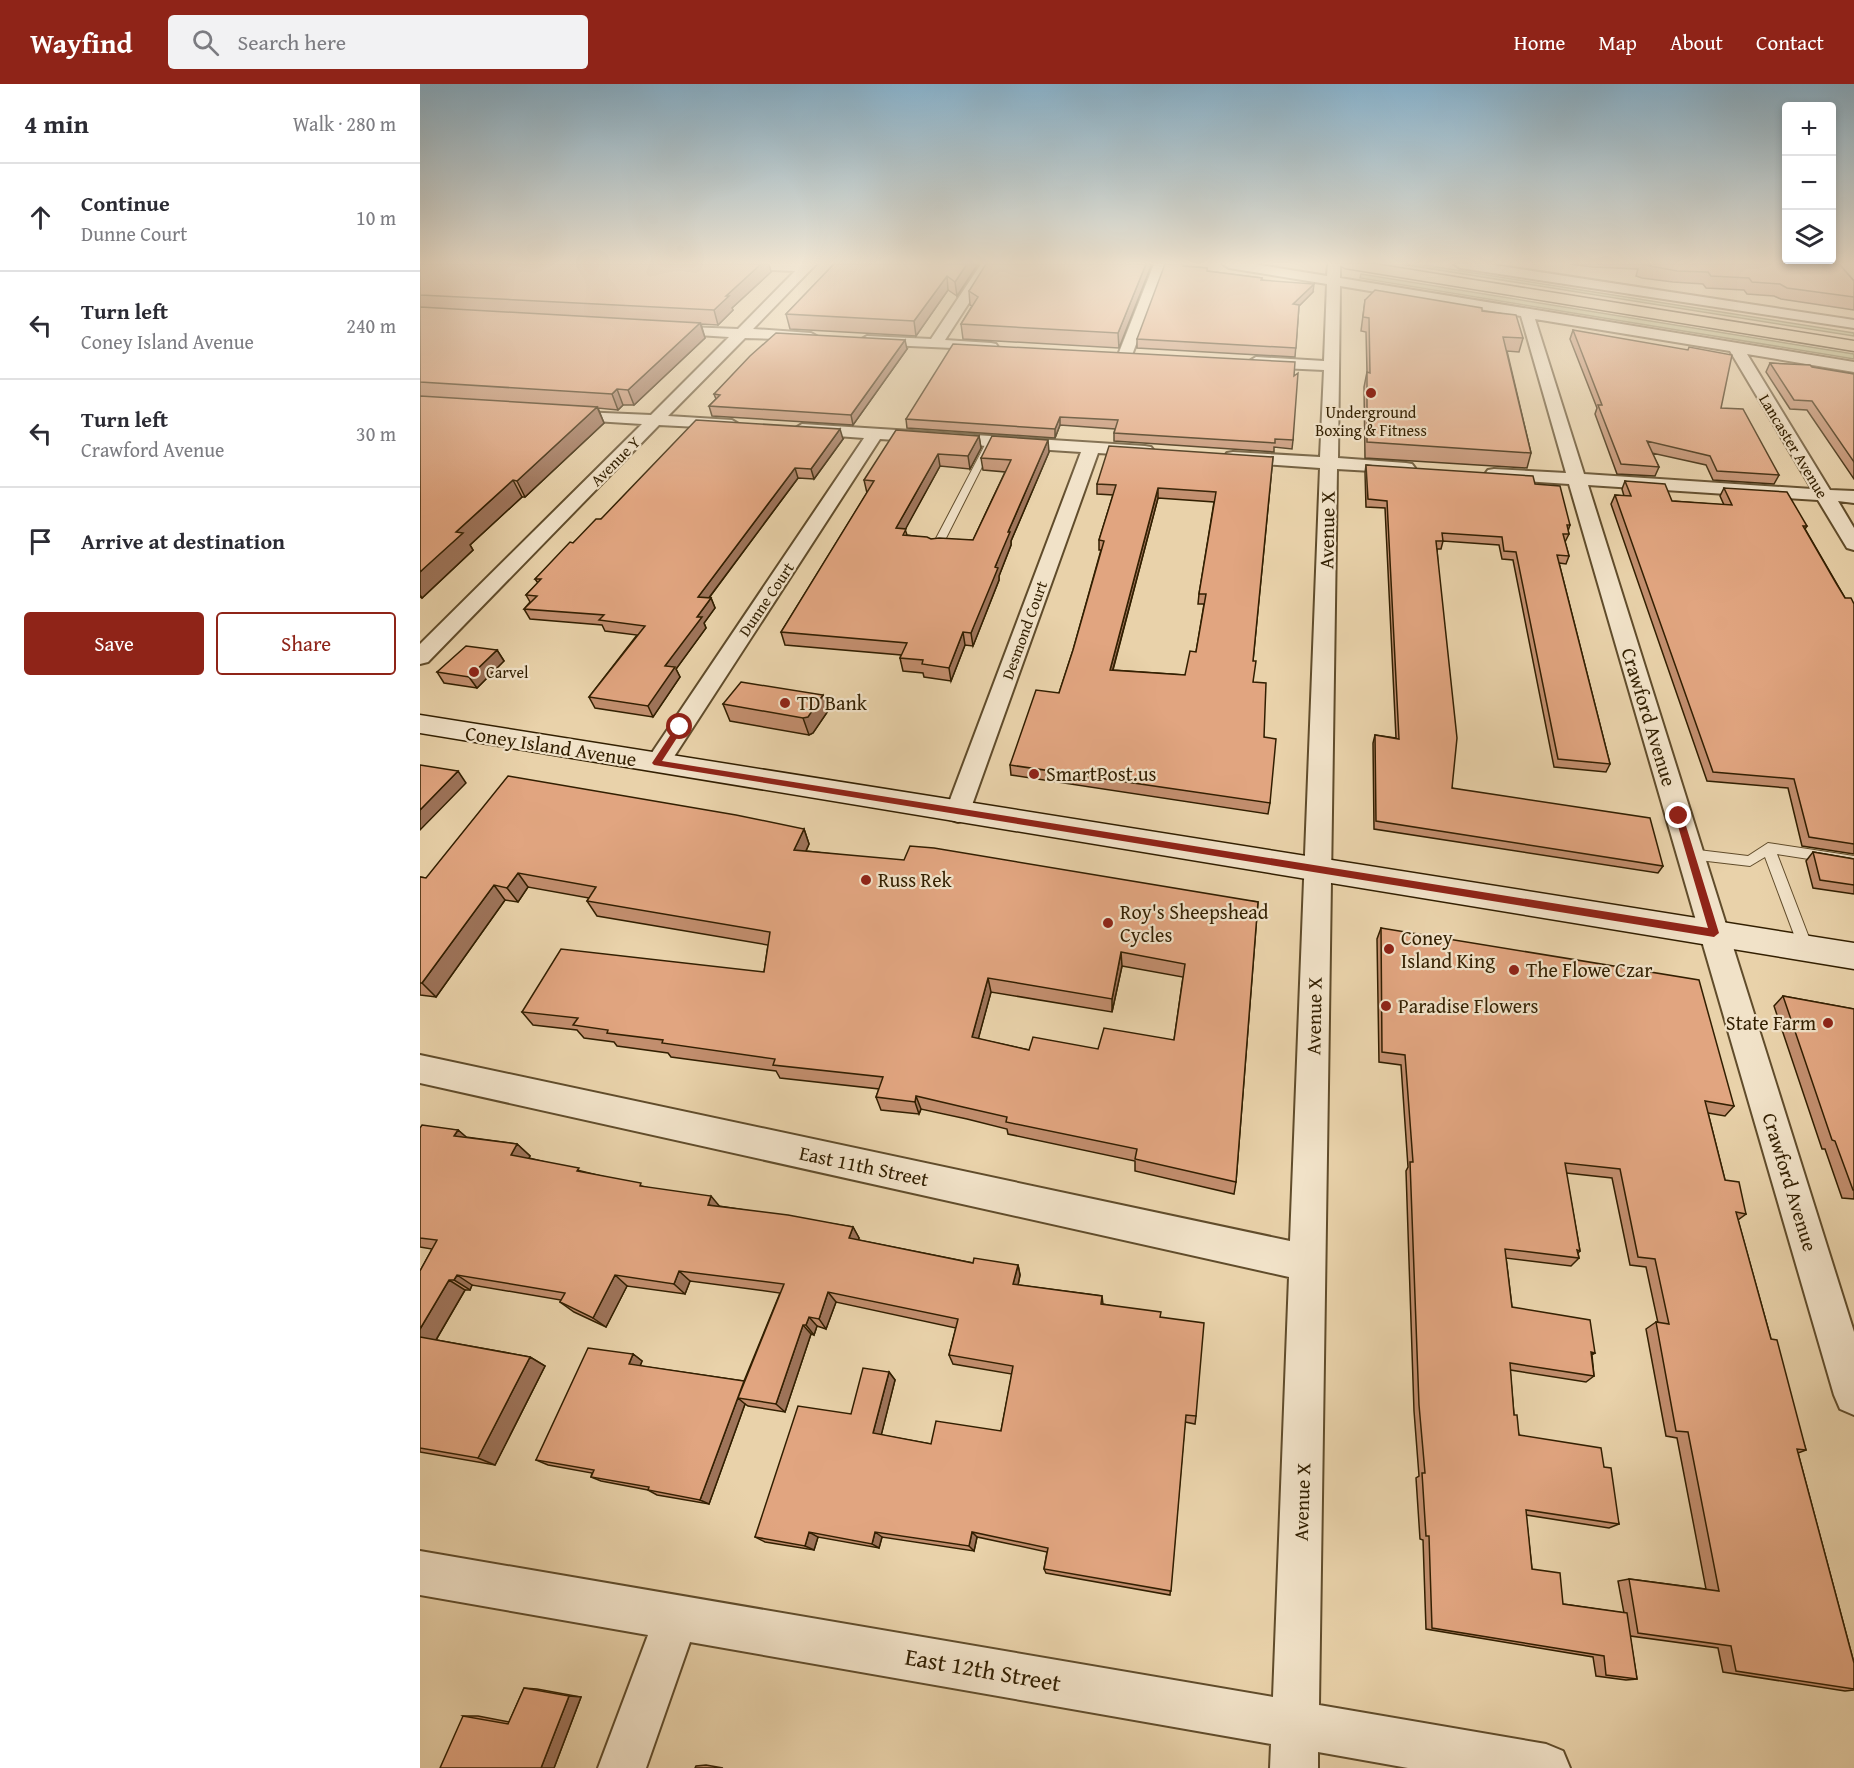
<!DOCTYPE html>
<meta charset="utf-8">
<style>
body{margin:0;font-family:"Gentium Book Plus",serif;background:#f2f2f3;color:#2b2b33}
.controls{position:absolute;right:18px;top:18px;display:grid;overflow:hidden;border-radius:6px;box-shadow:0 3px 9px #0003}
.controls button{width:54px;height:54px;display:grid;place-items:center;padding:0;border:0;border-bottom:2px solid #e1e1e2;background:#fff;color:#2b2b33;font:30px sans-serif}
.stop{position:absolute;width:18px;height:18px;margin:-14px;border:4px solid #8f2418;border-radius:50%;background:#fff}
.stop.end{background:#8f2418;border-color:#fff;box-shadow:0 2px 6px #0008}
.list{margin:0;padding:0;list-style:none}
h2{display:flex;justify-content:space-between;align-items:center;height:78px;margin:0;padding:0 24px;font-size:26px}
h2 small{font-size:20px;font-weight:400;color:#7c7c81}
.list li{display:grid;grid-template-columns:39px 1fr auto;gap:18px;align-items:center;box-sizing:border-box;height:108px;padding:0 24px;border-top:2px solid #e1e1e2}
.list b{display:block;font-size:22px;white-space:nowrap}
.list p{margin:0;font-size:20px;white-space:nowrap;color:#7c7c81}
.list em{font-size:20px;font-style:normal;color:#7c7c81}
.actions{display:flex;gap:12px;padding:18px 24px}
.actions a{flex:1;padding:14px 0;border:2px solid #8f2418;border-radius:6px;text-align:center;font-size:21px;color:#8f2418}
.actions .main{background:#8f2418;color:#fff}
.icon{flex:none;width:33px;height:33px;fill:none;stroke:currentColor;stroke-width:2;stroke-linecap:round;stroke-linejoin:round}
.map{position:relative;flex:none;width:1434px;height:1684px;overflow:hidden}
header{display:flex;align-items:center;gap:36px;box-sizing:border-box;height:84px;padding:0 30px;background:#8f2418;color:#fff}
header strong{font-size:28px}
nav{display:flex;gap:33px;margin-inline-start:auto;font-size:21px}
.search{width:420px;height:54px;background:#f2f2f3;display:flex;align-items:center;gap:15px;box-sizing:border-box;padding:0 21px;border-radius:6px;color:#7c7c81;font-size:22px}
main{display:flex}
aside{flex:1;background:#fff}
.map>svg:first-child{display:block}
.green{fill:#b8bb87;stroke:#756d44;stroke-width:1.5}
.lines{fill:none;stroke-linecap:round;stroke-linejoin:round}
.lane-casing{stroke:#604c2b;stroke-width:2}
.street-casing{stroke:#604c2b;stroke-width:4}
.secondary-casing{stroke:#321f01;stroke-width:3}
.primary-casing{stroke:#321f01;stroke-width:3}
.lane{fill:#f1e2c8;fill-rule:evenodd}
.street{fill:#f1e2c8;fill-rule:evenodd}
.secondary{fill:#f1e2c8;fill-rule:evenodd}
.primary{fill:#e9d2aa;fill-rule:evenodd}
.wall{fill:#c28e6e;stroke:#321f01;stroke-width:1.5;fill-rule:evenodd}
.shaded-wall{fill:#9e745a;stroke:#321f01;stroke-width:1.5}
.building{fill:#e1a580;stroke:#321f01;stroke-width:1.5;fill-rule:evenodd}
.route{fill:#8f2418}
.poi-dot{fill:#8f2418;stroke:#f1e2c8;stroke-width:2}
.labels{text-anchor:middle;stroke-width:4.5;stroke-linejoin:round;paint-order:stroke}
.far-poi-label{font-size:16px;fill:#321f01;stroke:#f1e2c8}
.far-street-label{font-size:16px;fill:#321f01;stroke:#f1e2c8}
.street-label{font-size:20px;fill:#321f01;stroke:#f1e2c8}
.poi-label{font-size:20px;fill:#321f01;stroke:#f1e2c8;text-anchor:start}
.near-street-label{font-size:24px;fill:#321f01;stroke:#f1e2c8}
</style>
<header>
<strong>Wayfind</strong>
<div class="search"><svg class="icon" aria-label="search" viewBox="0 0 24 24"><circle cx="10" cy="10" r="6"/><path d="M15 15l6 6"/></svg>Search here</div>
<nav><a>Home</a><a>Map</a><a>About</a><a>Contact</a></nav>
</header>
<main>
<aside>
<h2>4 min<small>Walk · 280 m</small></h2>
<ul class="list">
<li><svg class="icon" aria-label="ahead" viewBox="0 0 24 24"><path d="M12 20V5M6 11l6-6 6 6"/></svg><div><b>Continue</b><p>Dunne Court</p></div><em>10 m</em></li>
<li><svg class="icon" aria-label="left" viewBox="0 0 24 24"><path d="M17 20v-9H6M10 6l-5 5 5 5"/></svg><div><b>Turn left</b><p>Coney Island Avenue</p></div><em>240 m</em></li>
<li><svg class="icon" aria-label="left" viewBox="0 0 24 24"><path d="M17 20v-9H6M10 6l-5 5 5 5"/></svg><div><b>Turn left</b><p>Crawford Avenue</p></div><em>30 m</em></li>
<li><svg class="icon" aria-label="arrive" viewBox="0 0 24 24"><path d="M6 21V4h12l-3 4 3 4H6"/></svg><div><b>Arrive at destination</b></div></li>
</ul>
<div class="actions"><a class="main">Save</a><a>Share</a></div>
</aside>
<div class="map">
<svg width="1434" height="1684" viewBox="0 0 1434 1684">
<rect width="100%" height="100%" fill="#e9d2aa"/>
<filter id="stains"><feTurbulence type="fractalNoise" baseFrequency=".00333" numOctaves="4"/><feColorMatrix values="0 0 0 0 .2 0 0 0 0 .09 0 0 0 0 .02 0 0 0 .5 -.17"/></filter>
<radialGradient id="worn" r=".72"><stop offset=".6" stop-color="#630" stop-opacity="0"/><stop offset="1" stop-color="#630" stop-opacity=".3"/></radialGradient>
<path class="green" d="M981 180H997L1434 249V252Z
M941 190 1434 270V275L940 194Z"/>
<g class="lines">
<defs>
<path id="lane" d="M567 357 574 359 521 464 513 466 511 464Z
M1348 759 1434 772V782L1357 770 1393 864 1391 868H1381L1379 864 1345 773 1330 782 1270 775 1264 770 1270 765 1328 772Z"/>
<path id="street" d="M306 180H396L333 245 391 249 398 253 396 256 325 254 248 332 312 336 320 341 318 345 239 341 8 578 0 580V560L222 340 143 335 135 330 137 327 231 331 309 253 246 249 239 245 241 242 318 245 375 187 312 184Z
M561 180H574L525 256 571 259 576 260 578 263 576 266 447 260 440 256 447 252 511 255Z
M734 180H746L712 271 710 274H700L698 271Z
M803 180H834L907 192 908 180H920V194L1434 278V288L1327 270 1410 406 1434 407V419L1418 417 1434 444V466L1427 464 1398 416 1168 401 1434 1248V1331L1420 1325 1414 1311 1149 400 1074 395 1068 394 1065 390 1068 386 1074 385 1146 389 1101 232 920 202 918 374 986 379 992 380 995 384 992 388 986 389 917 385 899 1621 1126 1660 1143 1667 1150 1684H988L898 1668V1684H850L851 1660 270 1558 226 1684H178L228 1551 0 1511V1467L853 1613 869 1193 0 999V971L870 1157 900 384 813 378 807 377 804 373 807 369 813 368 900 373 904 286 836 283 828 278 836 273 904 277 907 200 809 184ZM1115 235 1310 267 1392 405 1164 390Z
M1034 180H1067L1434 236V244L1040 184Z
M382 340 725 362 731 363 734 367 731 371 725 372 678 369 547 735 538 738 529 735 525 729 661 368 460 355 246 685 237 687 228 685 225 679 444 354 376 349 374 345Z"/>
<path id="secondary" d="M0 631 1434 859V885L0 649Z"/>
<path id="primary" d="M918 180H954L1434 257V267L925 184Z"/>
</defs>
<use href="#lane" class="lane-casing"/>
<use href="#street" class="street-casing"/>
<use href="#secondary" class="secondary-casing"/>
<use href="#primary" class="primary-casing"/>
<use href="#lane" class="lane"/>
<use href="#street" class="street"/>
<use href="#secondary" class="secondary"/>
<use href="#primary" class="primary"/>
</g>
<path class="wall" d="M0 180 351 188 312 224 313 226 298 241 281 240 285 254 214 321H203L198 326 178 324 184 339 105 413H102L50 461 53 466 2 514 0 513Z
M414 180H558L537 212 528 206 496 252 370 245 366 230Z
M1150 180H1419L1434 197V226L1361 215 1354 212 1327 210 1324 206 1286 204 1283 200 1253 198 1222 194 1216 192 1218 185 1173 183Z
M731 182 699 264 543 255 541 240 552 222 550 221 549 207Z
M764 182 787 184V187L842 194V196L893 208 879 222 875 273 717 264V255Z
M945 216 1062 227 1103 254 1099 268 1087 267 1111 369 1107 384 945 374 944 303 947 288 946 248 941 247Z
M1153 246 1301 324 1359 391 1354 400 1293 396 1286 381 1232 369 1239 383 1235 392 1197 390 1175 330 1177 324 1150 255Z
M487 265 433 341 292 332 289 322 296 315 294 310Z
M1350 279 1392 283 1434 290V395L1387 326 1370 325 1346 288Z
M874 292 873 356 872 365 854 363V368L694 357V349L695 345 640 341 635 354 487 344 486 335Z
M559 352 561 364 550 385 520 382 485 445 487 451 511 455 553 456 585 388 563 386 561 374 629 368 591 457V461L579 492V496L553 562 545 561 531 597 504 593 503 589 483 587 480 574 481 571 365 561 361 548 447 409 444 396Z
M423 355 394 395 378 394 289 514H291L295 524 284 539 286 544 256 585 260 593 233 633 175 624 169 613 217 551 185 547 182 541 110 535 104 525 110 518 106 511 118 499 115 495 153 459 181 435Z
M853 373 833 577V598L844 653 850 719 848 730 591 691 590 681 639 609 653 566 681 466H679V456L693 411 677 410V400ZM738 414 794 418 779 510 778 520H784L776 568 765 591 693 586Z
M946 381 1115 400 1150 441 1148 447 1149 450 1145 458 1149 472 1146 480 1139 479 1190 680 1186 688 1134 683 1093 476 1082 475 1079 461 1023 457 1021 465H1017L1032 704 1243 782 1238 789 954 745 953 659 955 651 976 654 965 424 946 423 945 389Z
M1205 397 1252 417 1304 421 1300 412 1304 404 1387 442 1385 445 1425 514 1434 520V770L1382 762 1368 704 1287 697 1191 420 1195 411 1204 412 1202 405Z
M77 566 84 577 57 604 24 599 17 588Z
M303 620 408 627 393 649 389 651 310 637Z
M384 745 389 760 386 767 838 818 816 1098 814 1110 715 1087V1077L588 1050 587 1045 547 1035 501 1025 499 1030 461 1026 456 1013 459 1005 360 994 356 987 251 973 248 969 197 962 194 958 164 954 157 946 113 941 102 928 344 888 348 861 177 832 167 817 169 814 108 803 98 818 85 816 16 913 0 911V793L6 794ZM702 882 763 893 754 956 678 965 609 966 558 955 571 908 692 928Z
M1393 768 1434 775V810L1393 804 1386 777Z
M961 844 1314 1022 1305 1032 1288 1029 1305 1096 1326 1130 1318 1136 1351 1255 1386 1366 1378 1369 1434 1579V1606L1425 1607 1303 1588 1298 1564 1210 1552 1217 1595 1206 1596 1176 1592 1173 1573 1006 1545 1003 1456 1000 1455 996 1394 999 1392 994 1327 986 1087 988 1083 981 981 959 978 957 855ZM1146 1089 1192 1094 1210 1181 1226 1183 1238 1239 1236 1238 1226 1245 1246 1352 1257 1354 1286 1505 1209 1495 1198 1497 1204 1529 1143 1520 1112 1485 1106 1431 1189 1444 1199 1440 1184 1383 1099 1351 1094 1331 1090 1286 1166 1298 1174 1292 1172 1271 1175 1269 1092 1223 1086 1174 1151 1182 1159 1174 1158 1169 1160 1167Z
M1363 912 1434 925V1115L1422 1114 1405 1065H1402L1354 922Z
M0 1044 38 1046 46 1053 97 1060 110 1072 109 1074 225 1103 299 1122 433 1143 439 1154 438 1156 553 1179 598 1181 600 1191 598 1201 682 1212 683 1220 740 1233 776 1332 775 1340 765 1338 750 1511 626 1489 624 1485 627 1468 557 1453 554 1467 462 1453 459 1464 398 1453 394 1466 345 1458 335 1453 431 1330 469 1288 475 1296 461 1351 511 1360 581 1347 592 1290 533 1280 529 1271 536 1244 416 1218 406 1245 397 1242 394 1251 391 1250 365 1328 328 1322 325 1320 289 1420 237 1411 228 1406 181 1397 171 1393 172 1389 128 1381 116 1376 213 1270 222 1277 220 1282 324 1297 360 1209 270 1197 265 1210 207 1202 186 1243 154 1228 140 1218 141 1216 52 1201 50 1206H45L16 1256 110 1273 125 1282 75 1381 0 1368V1187L12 1165 0 1163Z
M104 1604 117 1605 161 1613 134 1684 43 1632H58L89 1638Z
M286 1681 303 1684H275L276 1682Z"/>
<path class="shaded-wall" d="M341 180H349L351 188 312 224 313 226 298 241 294 226 306 212Z
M547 180H558L537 212 535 198Z
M726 180H731V182L699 264 698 249Z
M527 192 528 206 496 252 494 237Z
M894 200 893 208 873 228V220Z
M280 239 285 254 214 321 208 306Z
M485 256 487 265 433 341 431 331Z
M197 305 203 321 198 326 192 310Z
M177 323 184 339 105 413 97 397Z
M640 333V341L635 354V345Z
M420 345 423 355 394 395 391 385Z
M559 352 561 364 550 385 548 372Z
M628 356 629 368 591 457V461L579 492V496L553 562 551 549 588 448Z
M518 370 520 382 479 457 476 444Z
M375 384 378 394 282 523 278 513Z
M93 396 102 413 50 461 53 466 2 514 0 511V488L36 448Z
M738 404V414L690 596V586Z
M291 514 295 524 284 539 286 544 256 585 260 593 233 633 228 622 245 582 277 533Z
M543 548 545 561 531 597 529 584Z
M77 566 84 577 57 604 49 593Z
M403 611 408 627 393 649 389 651 383 634Z
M38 687 46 699 0 746V726Z
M384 745 389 760 380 780 374 766Z
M98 789 108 803 98 818 87 804Z
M74 801 85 816 16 913 2 899Z
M701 868 702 882 692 928V915Z
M568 894 571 908 555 967 552 953Z
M496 1012 501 1025 499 1030 495 1018Z
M38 1046 52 1058 34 1052Z
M97 1060 110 1072 104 1083 91 1071Z
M291 1112 301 1124 288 1121Z
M433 1143 439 1154 435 1165 429 1154Z
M598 1181 600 1191 596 1210 593 1200Z
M259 1187 270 1197 265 1210 254 1200Z
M37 1191 52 1201 50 1206 34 1196Z
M195 1191 207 1202 186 1243 173 1234Z
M29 1196 45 1206 13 1261 0 1255V1245Z
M408 1208 416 1218 406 1245 399 1235Z
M389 1233 397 1242 394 1251 386 1241Z
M383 1241 391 1250 365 1328 356 1320Z
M213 1270 222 1277 218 1287 209 1280Z
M110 1273 125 1282 75 1381 58 1374Z
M469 1288 475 1296 460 1356 453 1349Z
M324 1297 331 1303 318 1314 325 1320 289 1420 280 1416Z
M389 1448 398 1453 394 1466 385 1462Z
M455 1448 462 1453 459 1464 452 1460Z
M552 1448 557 1453 554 1467 549 1462Z
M149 1612 161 1613 134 1684H121Z"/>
<path class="building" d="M0 180H341L306 212H309L294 226 0 211Z
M414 180H547L535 198 527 192 494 237 366 230Z
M566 180H726L698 249 541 240 558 213 549 207Z
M745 180H764L763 182 787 184V187L842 194 841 196 894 200 873 220 879 221 876 264 717 255Z
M1220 180H1419L1434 197V213L1367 204 1360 200 1332 198 1329 194 1291 192 1288 188 1257 187Z
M955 206 1062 224V227L1096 231 1103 254 1083 253 1111 369 947 358V288L950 289 949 234 943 233 945 216Z
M0 223 280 239 208 306 197 305 192 310 0 298Z
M1153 246 1268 266 1269 263 1312 271 1301 324 1323 325 1359 391 1297 387 1290 372 1227 357 1239 383 1201 380 1178 321H1182Z
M356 249 485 256 431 331 289 322 300 311 294 310 330 272Z
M533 260 875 278 874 292 878 289 873 356 855 355V359L694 349 698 336 640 333 635 345 486 335Z
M1350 279 1390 281 1392 283 1434 290V378L1392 317 1374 316Z
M0 312 177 323 97 397 93 396 36 448 43 449 0 488Z
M276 336 420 345 391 385 375 384 278 513 291 514 277 533H282L245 582 255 583 228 622 169 613 225 542 179 536 184 531 104 525 117 512 106 511 121 495H115L150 458 153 459 176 435H181Z
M476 346 559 352 548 372 518 370 476 444 486 445 483 451 507 453 511 455 519 454 553 456 591 376 561 374 572 352 628 356 588 448H590L575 483 578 484 551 549 543 548 529 584 502 580 503 576 480 574 487 559 361 548 454 397 444 396Z
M689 362 853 373 833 577H836L833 598 846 599 844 653 856 655 850 719 590 681 616 606 639 609 653 566 684 457 679 456 696 401 677 400ZM738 404 796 408 779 510H786L776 568 770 567 765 591 690 586Z
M946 381 1113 392 1115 400 1140 402 1150 441H1147L1149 450H1143L1149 472 1137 471 1190 680 1138 675 1096 468 1084 467 1082 453 1022 449 1023 457H1016L1037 654 1032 704 1230 734 1243 782 956 737 955 651 979 655 967 417 948 415Z
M1205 397 1245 400 1252 417 1312 421 1304 404 1367 408 1387 442H1383L1416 499 1425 514H1431L1434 520V760L1389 753 1374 695 1293 688 1195 411 1211 412Z
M46 562 77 566 49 593 17 588Z
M321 598 403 611 388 633 383 634 303 620Z
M0 681 38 687 0 726Z
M88 692 316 731 384 745 374 766 484 776 490 762 514 764 838 818 816 1098 715 1075 717 1065 586 1038 587 1033 543 1023 496 1012 495 1018 456 1013 463 993 353 981 355 975 242 959 243 956 187 949 188 946 153 941 158 934 102 928 141 865 344 888 350 848 167 817 176 803 98 789 87 804 74 801 2 899H0V793L6 794ZM701 868 765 880 754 956 684 944 678 965 613 953 609 966 552 953 568 894 692 915Z
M1393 768 1434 775V801L1400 796Z
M961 844 1279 896 1314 1022 1285 1017 1305 1096 1319 1098 1326 1130 1316 1128 1351 1255 1357 1256 1386 1366 1377 1365 1434 1579V1605L1316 1587 1311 1562 1218 1549 1209 1495 1299 1507 1268 1348 1256 1347 1236 1238 1249 1240 1235 1175 1218 1173 1200 1085 1145 1079 1160 1167 1157 1166 1159 1174 1085 1165 1092 1223 1170 1236 1175 1269 1171 1268 1174 1292 1090 1279 1094 1331H1097L1099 1351 1181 1364 1184 1383 1191 1384 1199 1440 1106 1426 1112 1485 1140 1489 1143 1520 1207 1529 1217 1595 1186 1591 1184 1572 1012 1544 1009 1452H1006L1002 1389H1005L999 1321 990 1078H993L985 971 962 968Z
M1363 912 1434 925V1106H1433L1415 1057 1412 1056Z
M2 1041 38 1046 34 1052 97 1060 91 1071 159 1084 157 1087 221 1099 220 1102 291 1112 288 1121 368 1131 433 1143 429 1154 553 1179 554 1174 598 1181 593 1200 682 1212 681 1220 741 1228 740 1233 784 1239 776 1332 766 1331 751 1507 624 1485 628 1464 552 1448 549 1462 455 1448 452 1460 389 1448 385 1462 335 1453 378 1322 431 1330 443 1284 469 1288 453 1349 511 1360 516 1337 581 1347 593 1282 529 1271 538 1235 408 1208 399 1235 389 1233 386 1241H383L356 1320 318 1314 364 1200 259 1187 254 1200 195 1191 173 1234 140 1218 145 1209 37 1191 34 1196H29L0 1245V1187L17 1156 0 1154V1044Z
M0 1253 110 1273 58 1374 0 1364Z
M168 1264 213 1270 209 1280 324 1297 280 1416 228 1406 229 1403 171 1393 174 1386 116 1376Z
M104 1604 149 1612 121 1684H20L43 1632 88 1640Z"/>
<linearGradient id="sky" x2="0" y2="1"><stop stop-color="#88b5d1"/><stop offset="0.43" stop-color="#f5ebd9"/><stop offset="1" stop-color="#f5ebd9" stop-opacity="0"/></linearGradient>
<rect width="1434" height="416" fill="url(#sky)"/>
<path class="route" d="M257 641 264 643 242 677 1288 844 1255 732 1259 729 1263 732 1299 849 1294 853 234 681 232 679Z"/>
<g class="poi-dot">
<circle cx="951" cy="309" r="6"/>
<circle cx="54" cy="588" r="6"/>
<circle cx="365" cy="619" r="6"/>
<circle cx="614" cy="690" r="6"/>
<circle cx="446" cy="796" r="6"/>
<circle cx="688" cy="839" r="6"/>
<circle cx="969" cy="865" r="6"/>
<circle cx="1094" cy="886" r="6"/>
<circle cx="966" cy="922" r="6"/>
<circle cx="1408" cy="939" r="6"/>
</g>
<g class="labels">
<g class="far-poi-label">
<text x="951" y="334">Underground<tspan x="951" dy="18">Boxing &amp; Fitness</tspan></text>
<text x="66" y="594" text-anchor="start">Carvel</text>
</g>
<g class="far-street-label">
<text transform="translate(1374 362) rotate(59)" y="6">Lancaster Avenue</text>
<text transform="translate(195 377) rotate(-45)" y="6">Avenue Y</text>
<text transform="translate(346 515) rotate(-56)" y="6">Dunne Court</text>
<text transform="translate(604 546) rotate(-70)" y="6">Desmond Court</text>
</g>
<g class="street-label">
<text transform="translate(907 446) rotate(-89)" y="7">Avenue X</text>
<text transform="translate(1229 633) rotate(73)" y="7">Crawford Avenue</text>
<text transform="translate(131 662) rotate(9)" y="7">Coney Island Avenue</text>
<text transform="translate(894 932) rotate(-89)" y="7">Avenue X</text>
<text transform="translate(444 1082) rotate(12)" y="7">East 11th Street</text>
<text transform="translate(1370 1098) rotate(73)" y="7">Crawford Avenue</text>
<text transform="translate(882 1418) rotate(-88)" y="7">Avenue X</text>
</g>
<g class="poi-label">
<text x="377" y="626">TD Bank</text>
<text x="626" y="697">SmartPost.us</text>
<text x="458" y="803">Russ Rek</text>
<text x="700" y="835">Roy's Sheepshead<tspan x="700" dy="23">Cycles</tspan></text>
<text x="981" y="861">Coney<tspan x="981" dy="23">Island King</tspan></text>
<text x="1106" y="893">The Flowe Czar</text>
<text x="978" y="929">Paradise Flowers</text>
<text x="1396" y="946" text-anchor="end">State Farm</text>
</g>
<g class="near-street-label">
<text transform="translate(563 1586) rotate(10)" y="8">East 12th Street</text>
</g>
</g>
<rect width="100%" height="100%" filter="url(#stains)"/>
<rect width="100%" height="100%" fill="url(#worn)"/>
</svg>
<div class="controls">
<button>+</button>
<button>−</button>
<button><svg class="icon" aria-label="layers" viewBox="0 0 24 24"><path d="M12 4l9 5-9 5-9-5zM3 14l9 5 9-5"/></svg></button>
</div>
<div class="stop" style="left:260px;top:643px"></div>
<div class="stop end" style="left:1259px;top:732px"></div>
</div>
</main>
